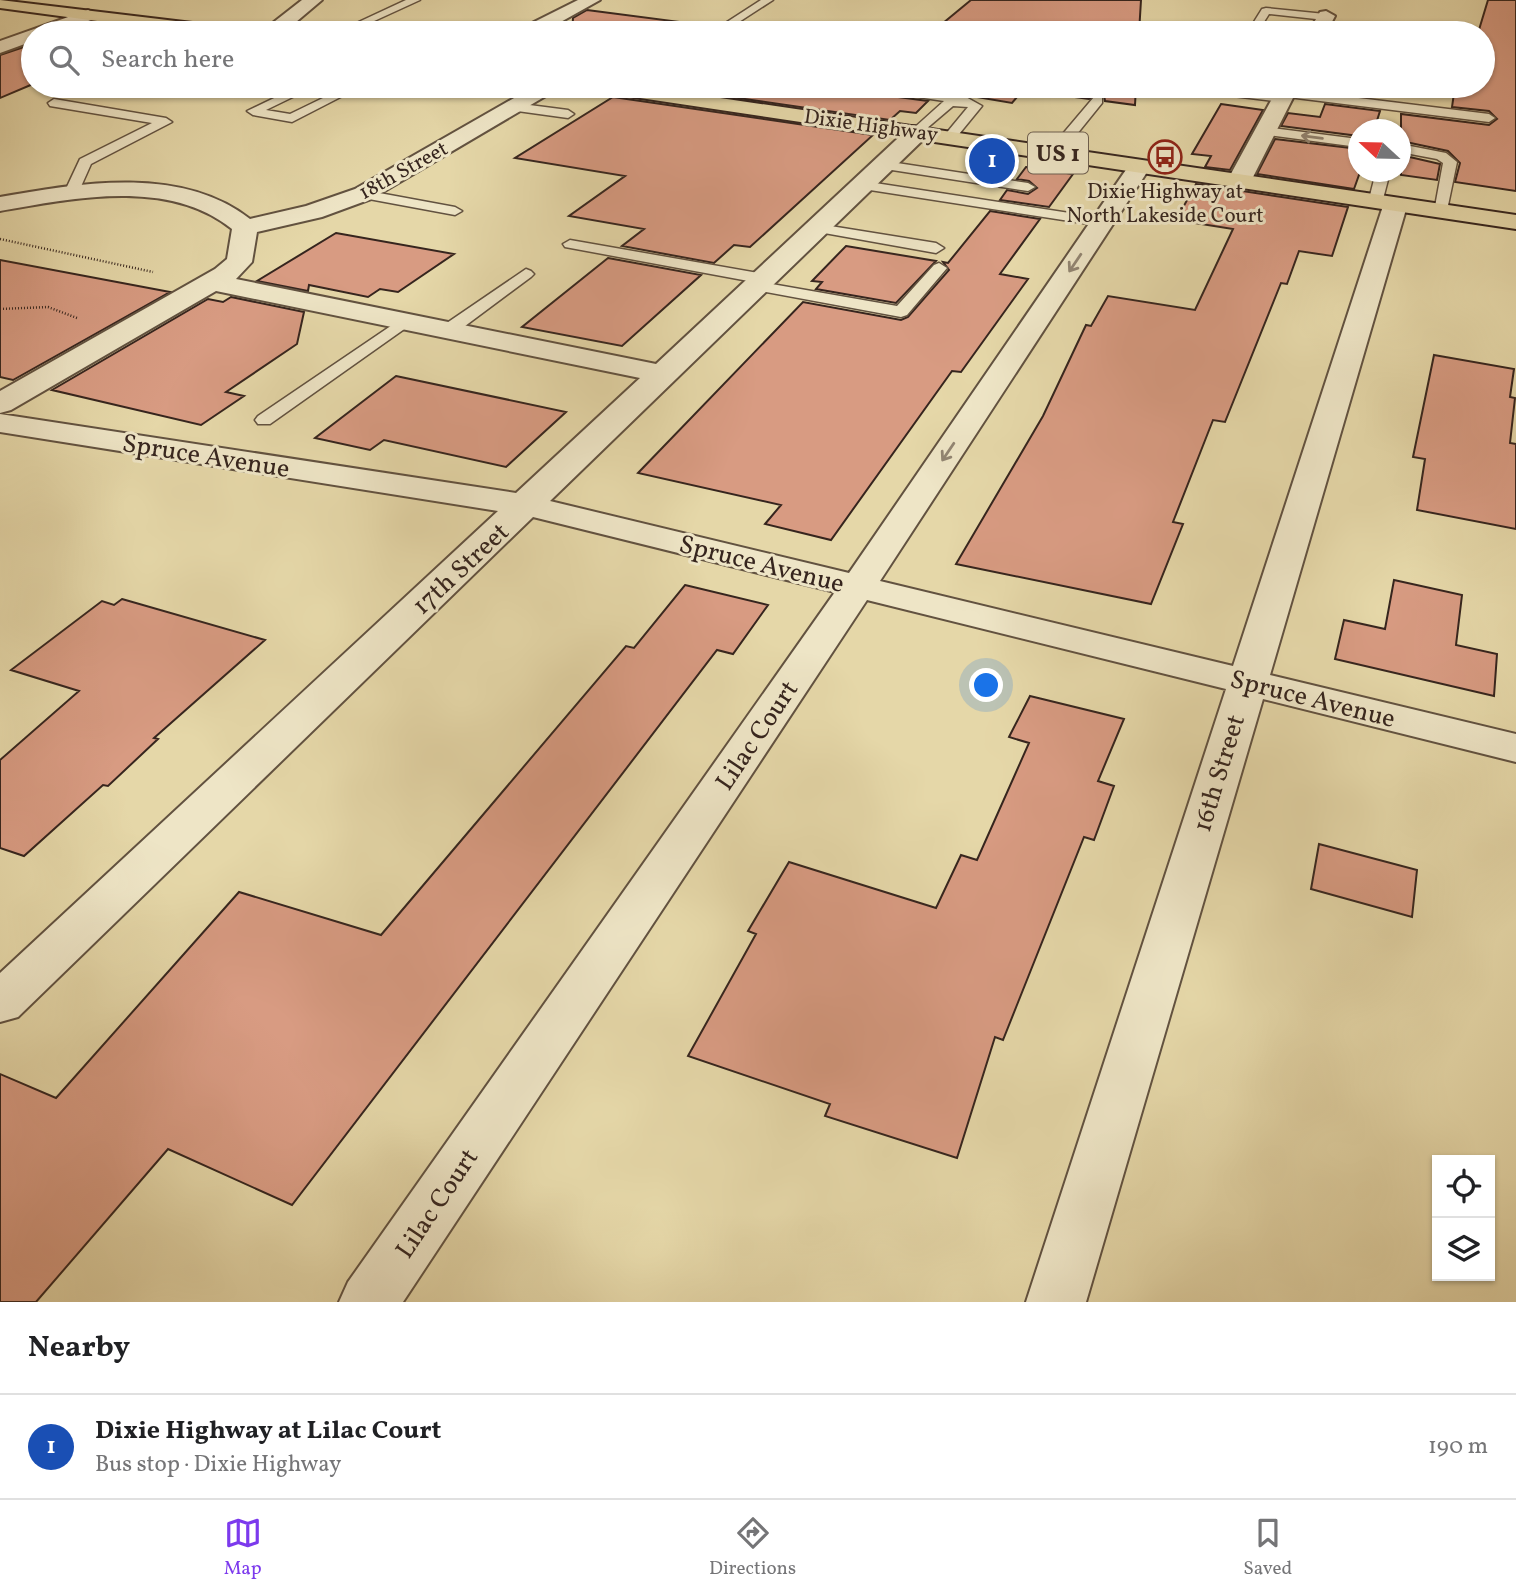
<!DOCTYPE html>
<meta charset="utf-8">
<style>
body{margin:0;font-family:Vollkorn,serif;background:#f6f6f6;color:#202124}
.controls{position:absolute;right:21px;bottom:21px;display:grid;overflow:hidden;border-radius:0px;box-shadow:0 2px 5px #0004}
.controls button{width:63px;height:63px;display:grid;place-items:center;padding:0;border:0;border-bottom:2px solid #e0e0e0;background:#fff;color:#202124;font:35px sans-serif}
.compass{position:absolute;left:1348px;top:119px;width:63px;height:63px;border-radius:50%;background:#fff;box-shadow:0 2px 5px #0004;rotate:292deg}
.you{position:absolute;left:987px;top:686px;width:24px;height:24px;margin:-18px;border:5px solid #fff;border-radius:50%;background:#1a73e8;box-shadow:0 0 0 10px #1a73e833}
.badge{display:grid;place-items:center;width:46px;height:46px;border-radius:50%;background:#7c3aed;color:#fff;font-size:23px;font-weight:700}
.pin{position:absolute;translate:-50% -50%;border:4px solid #fff;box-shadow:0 2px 7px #0006}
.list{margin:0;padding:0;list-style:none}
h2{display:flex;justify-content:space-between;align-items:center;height:91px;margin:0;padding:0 28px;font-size:30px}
h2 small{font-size:23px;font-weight:400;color:#757577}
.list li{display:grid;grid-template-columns:46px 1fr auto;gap:21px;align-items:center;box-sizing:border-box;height:105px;padding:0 28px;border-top:2px solid #e0e0e0}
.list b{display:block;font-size:26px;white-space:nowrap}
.list p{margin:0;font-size:23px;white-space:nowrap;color:#757577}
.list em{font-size:23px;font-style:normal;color:#757577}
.icon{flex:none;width:38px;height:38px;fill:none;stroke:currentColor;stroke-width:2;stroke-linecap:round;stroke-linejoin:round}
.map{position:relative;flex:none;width:1516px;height:1302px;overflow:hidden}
.search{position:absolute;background:#fff;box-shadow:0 2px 5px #0004;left:21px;right:21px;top:21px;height:77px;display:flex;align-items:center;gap:18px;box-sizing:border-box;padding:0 24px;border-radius:38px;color:#757577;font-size:26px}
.sheet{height:196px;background:#fff}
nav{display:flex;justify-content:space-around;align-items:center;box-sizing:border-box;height:98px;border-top:2px solid #e0e0e0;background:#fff;font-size:19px;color:#757577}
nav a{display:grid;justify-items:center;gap:4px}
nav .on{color:#7c3aed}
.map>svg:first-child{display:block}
.building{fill:#d89b82;stroke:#36251e;stroke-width:2}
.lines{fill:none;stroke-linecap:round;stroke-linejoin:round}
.lane-casing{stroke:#625240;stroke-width:3}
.street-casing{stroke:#625240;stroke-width:4}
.primary-casing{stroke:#36251e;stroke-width:4}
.path{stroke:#36251e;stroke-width:2.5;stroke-dasharray:1 2;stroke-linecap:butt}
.lane{fill:#eee5c6;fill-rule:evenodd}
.street{fill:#eee5c6;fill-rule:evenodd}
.primary{fill:#e5d7a8;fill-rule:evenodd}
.oneway{stroke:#928572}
.labels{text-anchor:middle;stroke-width:6;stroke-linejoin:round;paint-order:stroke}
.far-street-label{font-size:21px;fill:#36251e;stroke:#eee5c6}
.far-poi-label{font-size:21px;fill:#36251e;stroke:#eee5c6}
.shield{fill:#eee5c6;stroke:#6d5f50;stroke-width:2}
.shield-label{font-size:24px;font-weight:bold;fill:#36251e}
.street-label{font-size:26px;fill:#36251e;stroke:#eee5c6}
</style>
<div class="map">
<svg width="1516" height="1302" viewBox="0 0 1516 1302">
<rect width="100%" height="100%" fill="#e5d7a8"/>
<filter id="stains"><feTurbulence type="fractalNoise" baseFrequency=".00286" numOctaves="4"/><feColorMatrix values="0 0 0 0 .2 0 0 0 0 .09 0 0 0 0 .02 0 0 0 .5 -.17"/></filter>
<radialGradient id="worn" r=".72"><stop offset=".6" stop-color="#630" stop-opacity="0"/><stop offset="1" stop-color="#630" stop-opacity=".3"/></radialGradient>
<path class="building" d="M971 0H1141L1139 33H931Z
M1488 0H1516V191L1455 182 1460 163 1448 151 1401 141V114L1489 125 1497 119 1489 111 1452 107 1455 86H1483V33H1464H1478Z
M587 10 711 26 699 33H572L573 18Z
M33 44V84L0 98V55Z
M655 86H891L886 89 891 96 928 101 916 113 900 111 890 120Z
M912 86H1136L1135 105 1105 101 1104 95 1099 93 1089 99 1023 90 1012 103Z
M613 97 873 135 750 247 734 245 714 263 622 246 644 229 569 216 625 176 515 158Z
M1221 104 1263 110 1230 170 1205 167 1211 156 1192 154Z
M1325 104 1380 111 1374 130H1359V136L1281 126 1288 113 1320 117Z
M1275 139 1359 149 1360 172 1354 189 1257 174Z
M1401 155 1440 164 1437 180 1401 175Z
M1026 167 1073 174 1049 207 1000 200 1007 190 1028 194 1037 188 1029 181 1017 179Z
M1196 184 1348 207 1332 256 1299 251 1287 284 1281 283 1225 422 1213 420 1173 522 1183 524 1151 604 956 564 1043 416 1086 325 1091 326 1108 296 1195 310 1233 229 1176 220Z
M990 211 1040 219 1000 274 1028 279 961 372 952 371 831 540 765 524 781 505 638 473 803 302 901 320 908 317 949 270 943 262 948 263Z
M336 233 454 254 398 292 380 289 368 297 309 285 308 291 257 281Z
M846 246 936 261 896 303 816 289 822 282 812 281Z
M608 258 701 275 622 346 522 327Z
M0 260 170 292 13 380 0 377Z
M231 297 304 312 297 344 226 392 244 396 201 425 52 390 208 299 223 302Z
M1434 355 1514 369 1510 397 1515 398 1510 443 1516 444V529L1417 510 1425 459 1413 457Z
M396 376 566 412 506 467 384 440 370 450 315 438Z
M1394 580 1462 595 1456 645 1497 654 1494 696 1335 659 1344 620 1385 629Z
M685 585 768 605 733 654 717 650 292 1205 168 1149 36 1302H0V1074L56 1098 239 892 381 935 626 646 634 648Z
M122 599 265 640 154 738 158 739 108 786 103 785 24 856 0 848V760L79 691 11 670 102 601 114 605Z
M1030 696 1124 719 1098 781 1114 786 1094 840 1084 837 1003 1040 995 1037 957 1158 825 1116 830 1104 688 1056 756 934 748 931 789 862 936 908 961 855 977 860 1029 743 1009 737Z
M1319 844 1417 870 1412 917 1311 889Z"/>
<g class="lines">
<defs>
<path id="lane" d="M406 0H420L348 33H335Z
M761 0H773L722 33H710Z
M1266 8 1325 14 1330 17 1325 20 1269 14 1257 33H1247L1262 9Z
M299 86 336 91 347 86H362L292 122 253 115 247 111ZM301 93 325 97 290 114 266 110Z
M895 86 964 96 982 106 955 139H945L944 136 968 107 953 106 919 135 914 134V128L944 101 891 93 889 90Z
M1177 86H1211L1280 94 1285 89 1489 114 1495 118 1489 122 1288 97 1283 102 1183 90Z
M1098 96 1102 97V103L1060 155H1050V149L1094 97Z
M54 99 166 118 172 122 91 164 79 191 72 195 65 191 80 159 152 123 50 106 48 103Z
M514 103 568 110 574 114 568 118 510 110 508 107Z
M1265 127 1358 139V147L1260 134V128Z
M1400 144 1446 153 1457 162 1446 215H1436L1434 212 1443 163 1437 159 1400 152Z
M884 161 1028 183 1035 187 1028 191 879 168 877 165Z
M1376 172H1390L1382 203 1375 207 1368 203Z
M862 181 1102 218 1109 222 1102 226 857 188V182Z
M363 190 455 207 462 211 455 215 358 197 356 194Z
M818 224 936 243 944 248 936 253 813 231 811 228 813 225Z
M570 240 764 274 772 279 766 283 897 306 934 265 939 263 947 268 907 315 901 317 750 289 748 286 754 282 565 247 563 244Z
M526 269 531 271 534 274 531 277 453 335H441L439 331 441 327Z
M404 317 412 322 410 325 270 424H258L255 420 258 416Z"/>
<path id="street" d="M302 0H322L283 33H249L251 29 270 25Z
M578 0H600L541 33H518L520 29Z
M88 10 97 15 94 19 54 33H33V41L0 53V41Z
M1326 11 1335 16 1326 33H1308L1320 12Z
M535 86H559L556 90 371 199 322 217 257 232 252 262 236 279 656 364 911 126H927L930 131 927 136 550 501 849 573 1132 161H1148L1151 166 880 581 1233 666 1383 206 1387 201 1395 199 1403 201 1407 206 1270 675 1516 734V762L1263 699 1086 1302H1026L1226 689 867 600 403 1302H339L348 1282 835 592 533 517 18 1017 0 1022V973L498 511 0 432V414L516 493 640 378 216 291 11 410 0 413V391L215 269 227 259 232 229C169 178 74 198 0 211V197C80 183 181 165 250 219L306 206 355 189Z
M1279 86H1299L1251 181 1247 186H1231L1227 181Z"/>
<path id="primary" d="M0 0 226 27 235 33H187L0 8Z
M590 86H639L1516 215V229L600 92 593 90Z"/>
</defs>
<use href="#lane" class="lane-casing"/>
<use href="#street" class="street-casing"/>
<use href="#primary" class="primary-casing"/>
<path class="path" d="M0 239 153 272
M0 309 48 307 77 318"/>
<use href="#lane" class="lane"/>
<use href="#street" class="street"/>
<use href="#primary" class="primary"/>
</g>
<defs><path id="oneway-shaft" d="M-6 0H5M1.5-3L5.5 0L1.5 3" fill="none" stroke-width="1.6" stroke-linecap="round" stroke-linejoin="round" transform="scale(1.75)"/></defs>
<g class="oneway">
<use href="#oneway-shaft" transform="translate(1312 137) rotate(-173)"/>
<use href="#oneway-shaft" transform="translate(1075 263) rotate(124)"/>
<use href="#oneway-shaft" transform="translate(948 452) rotate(124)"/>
</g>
<defs>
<symbol id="bus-ring" viewBox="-11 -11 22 22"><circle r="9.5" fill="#eee5c6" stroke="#8f2418" stroke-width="1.5"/><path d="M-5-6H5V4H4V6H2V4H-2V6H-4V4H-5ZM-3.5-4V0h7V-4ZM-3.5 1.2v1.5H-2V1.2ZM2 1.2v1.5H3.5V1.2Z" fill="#8f2418"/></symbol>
</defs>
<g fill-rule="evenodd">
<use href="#bus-ring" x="1146" y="138" width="38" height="38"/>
</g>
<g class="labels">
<g class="far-street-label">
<text transform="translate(871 125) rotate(8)" y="7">Dixie Highway</text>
<text transform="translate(403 170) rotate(-29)" y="7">18th Street</text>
</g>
<g class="far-poi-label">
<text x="1165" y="198">Dixie Highway at<tspan x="1165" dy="24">North Lakeside Court</tspan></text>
</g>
<rect class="shield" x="1028" y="132.5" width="60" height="41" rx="5"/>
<g class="shield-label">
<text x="1058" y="161">US 1</text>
</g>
<g class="street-label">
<text transform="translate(206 455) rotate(9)" y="9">Spruce Avenue</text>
<text transform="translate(762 563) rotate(14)" y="9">Spruce Avenue</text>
<text transform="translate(460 568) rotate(-43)" y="9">17th Street</text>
<text transform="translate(1313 698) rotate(14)" y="9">Spruce Avenue</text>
<text transform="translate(756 735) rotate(-56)" y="9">Lilac Court</text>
<text transform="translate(1218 773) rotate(-73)" y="9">16th Street</text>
<text transform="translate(436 1203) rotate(-56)" y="9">Lilac Court</text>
</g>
</g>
<rect width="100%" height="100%" filter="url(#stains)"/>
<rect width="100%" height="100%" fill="url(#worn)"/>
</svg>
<div class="controls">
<button><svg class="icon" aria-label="locate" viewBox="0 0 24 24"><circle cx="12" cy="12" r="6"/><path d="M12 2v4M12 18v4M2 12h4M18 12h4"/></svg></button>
<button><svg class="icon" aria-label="layers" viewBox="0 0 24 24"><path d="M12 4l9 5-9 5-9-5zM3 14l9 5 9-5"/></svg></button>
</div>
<svg class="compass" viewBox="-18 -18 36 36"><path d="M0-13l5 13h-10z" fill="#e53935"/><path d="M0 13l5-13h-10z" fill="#757577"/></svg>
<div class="you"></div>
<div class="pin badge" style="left:992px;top:161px;background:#1a4fb4">1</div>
<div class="search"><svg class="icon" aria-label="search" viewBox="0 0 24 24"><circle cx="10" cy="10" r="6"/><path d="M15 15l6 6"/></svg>Search here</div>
</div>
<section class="sheet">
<h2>Nearby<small></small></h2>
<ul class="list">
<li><span class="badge" style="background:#1a4fb4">1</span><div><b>Dixie Highway at Lilac Court</b><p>Bus stop · Dixie Highway</p></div><em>190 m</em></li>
</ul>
</section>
<nav>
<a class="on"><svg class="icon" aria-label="map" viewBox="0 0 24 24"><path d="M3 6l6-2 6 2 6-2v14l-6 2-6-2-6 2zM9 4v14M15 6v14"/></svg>Map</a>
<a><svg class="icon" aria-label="directions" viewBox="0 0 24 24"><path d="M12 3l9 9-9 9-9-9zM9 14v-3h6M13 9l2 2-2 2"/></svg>Directions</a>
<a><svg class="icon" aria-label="saved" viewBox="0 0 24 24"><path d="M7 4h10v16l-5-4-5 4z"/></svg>Saved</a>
</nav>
